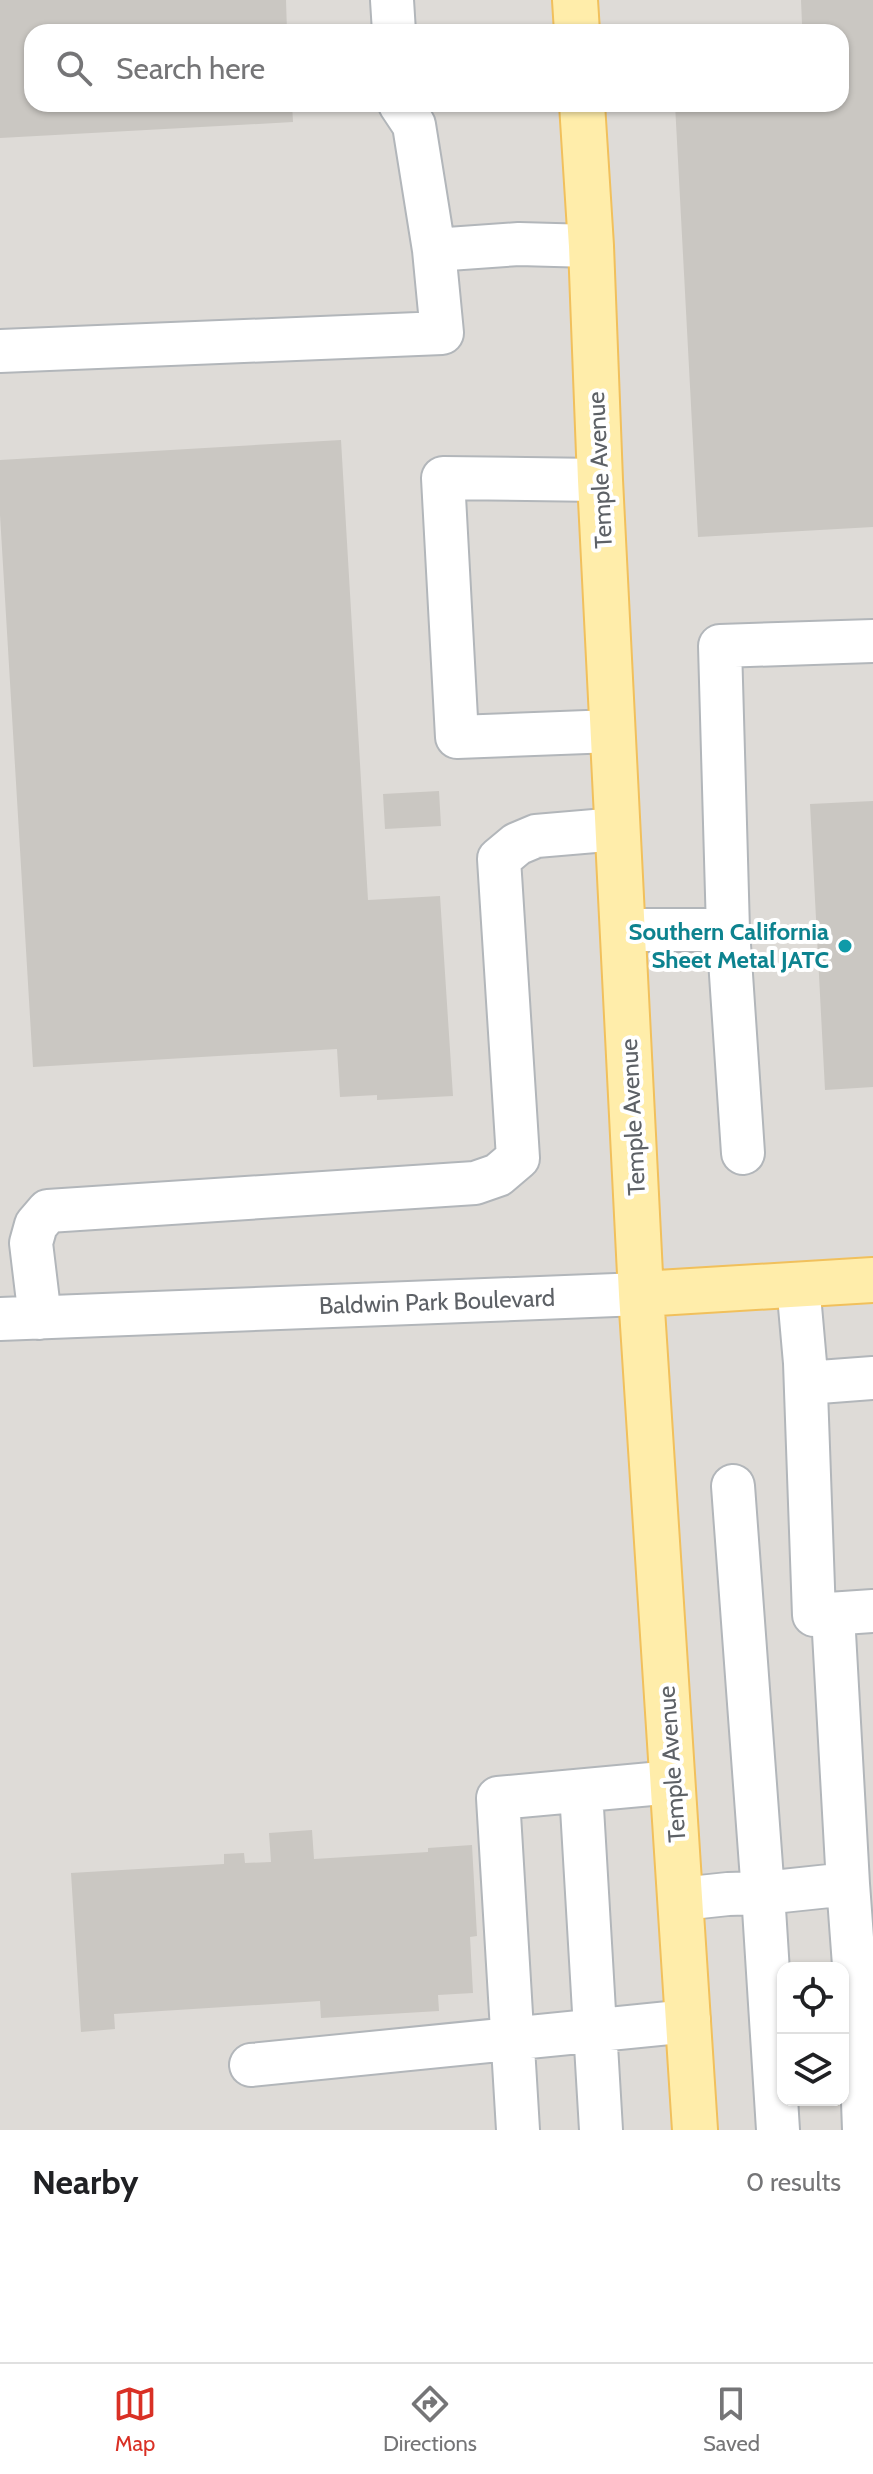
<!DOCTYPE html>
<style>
body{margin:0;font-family:Cabin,sans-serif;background:#f6f6f6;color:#202124}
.controls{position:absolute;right:24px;bottom:24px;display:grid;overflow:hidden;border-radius:16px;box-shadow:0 2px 6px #0004}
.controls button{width:72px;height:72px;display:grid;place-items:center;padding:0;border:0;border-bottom:2px solid #e0e0e0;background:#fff;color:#202124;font:40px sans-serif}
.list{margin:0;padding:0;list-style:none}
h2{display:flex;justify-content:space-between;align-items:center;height:104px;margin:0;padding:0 32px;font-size:34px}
h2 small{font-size:26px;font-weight:400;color:#757577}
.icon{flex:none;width:44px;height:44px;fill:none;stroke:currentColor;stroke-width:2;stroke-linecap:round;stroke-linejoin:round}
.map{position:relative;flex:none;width:873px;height:2130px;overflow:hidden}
.search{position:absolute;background:#fff;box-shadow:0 2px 6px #0004;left:24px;right:24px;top:24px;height:88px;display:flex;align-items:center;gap:20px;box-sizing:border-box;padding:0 28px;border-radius:24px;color:#757577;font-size:30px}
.sheet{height:232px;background:#fff}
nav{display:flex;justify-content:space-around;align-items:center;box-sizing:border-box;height:112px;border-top:2px solid #e0e0e0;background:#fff;font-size:22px;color:#757577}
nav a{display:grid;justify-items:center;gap:4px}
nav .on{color:#d93025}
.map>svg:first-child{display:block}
.industrial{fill:#dedbd7;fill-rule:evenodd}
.building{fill:#cac7c2}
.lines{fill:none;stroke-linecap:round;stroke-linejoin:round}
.minor-casing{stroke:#b2b6ba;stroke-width:46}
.major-casing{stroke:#f1c05c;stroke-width:48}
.minor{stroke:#fff;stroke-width:42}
.major{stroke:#ffedaa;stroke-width:44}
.culture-dot{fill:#0f9aa8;stroke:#fff;stroke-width:3}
.labels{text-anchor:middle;stroke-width:8;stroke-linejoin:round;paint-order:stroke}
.street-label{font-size:24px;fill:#5d6166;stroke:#fff}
.culture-label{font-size:24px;font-weight:bold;fill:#0d838f;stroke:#fff;text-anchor:end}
</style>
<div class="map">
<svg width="873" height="2130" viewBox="0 0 873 2130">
<rect width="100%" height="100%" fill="#efece5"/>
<path class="industrial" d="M0 0H873V2130H0ZM32 32H841V104H32ZM783 1968H843V2100H783Z"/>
<path class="building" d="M0 0H286L287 32H32V104H292L293 122 0 138Z
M801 0H873V527L698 537 675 104H841V32H711V30L802 24Z
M341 440 368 900 440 896 453 1096 377 1100V1095L340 1097 337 1049 33 1067 0 515V460Z
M439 791 441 826 385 829 383 794Z
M873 801V1087L825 1090 810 804Z
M312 1830 314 1859 428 1852V1848L472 1845 477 1936 470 1937 473 1993 438 1995 439 2011 321 2018 320 2001 114 2014 115 2029 81 2032 71 1873 224 1864V1854L244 1853 245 1863 271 1862 269 1833Z"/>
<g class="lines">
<defs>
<path id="minor" d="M392 0 394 32
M400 104 414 125 434 250
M0 351 442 333 434 250 519 244 591 246
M600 480 443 478 457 737 613 731
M624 930H728L743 1153
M728 930 720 646 873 641
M798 1284 805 1363 814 1615 873 1611
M40 1318 31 1243 36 1225 48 1211 475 1183 498 1175 518 1158 499 859 517 844 536 836 618 829
M0 1319 641 1294
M806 1383 873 1378
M833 1615 848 1884 862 2073 864 2130
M581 1791 601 2130
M681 1899 728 1894 763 1893 733 1486
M251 2065 689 2021
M518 2130 498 1798 673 1782
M778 2130 763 1893 848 1884"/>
<path id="major" d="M575 0 577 32
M582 104 591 246 600 480 641 1294 695 2130
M641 1294 873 1280"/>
</defs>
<use href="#minor" class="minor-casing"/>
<use href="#major" class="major-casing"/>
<use href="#minor" class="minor"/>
<use href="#major" class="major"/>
</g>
<circle class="culture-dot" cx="845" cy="946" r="8"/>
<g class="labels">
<g class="street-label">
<text transform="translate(600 470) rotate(-93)" y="8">Temple Avenue</text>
<text transform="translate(633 1117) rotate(-93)" y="8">Temple Avenue</text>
<text transform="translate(437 1302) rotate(-2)" y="8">Baldwin Park Boulevard</text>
<text transform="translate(672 1764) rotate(-94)" y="8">Temple Avenue</text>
</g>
<g class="culture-label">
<text x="829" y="940">Southern California<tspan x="829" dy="28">Sheet Metal JATC</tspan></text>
</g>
</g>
</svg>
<div class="controls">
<button><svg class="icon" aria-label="locate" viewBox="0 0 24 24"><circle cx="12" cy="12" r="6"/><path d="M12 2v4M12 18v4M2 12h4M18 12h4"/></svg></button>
<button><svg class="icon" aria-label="layers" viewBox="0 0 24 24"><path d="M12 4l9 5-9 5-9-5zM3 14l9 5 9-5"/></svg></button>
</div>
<div class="search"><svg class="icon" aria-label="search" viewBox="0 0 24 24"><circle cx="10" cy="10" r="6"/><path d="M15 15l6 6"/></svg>Search here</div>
</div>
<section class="sheet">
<h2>Nearby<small>0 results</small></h2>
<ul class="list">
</ul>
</section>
<nav>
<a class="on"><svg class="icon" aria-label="map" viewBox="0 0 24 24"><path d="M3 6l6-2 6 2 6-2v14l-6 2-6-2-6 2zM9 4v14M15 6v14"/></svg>Map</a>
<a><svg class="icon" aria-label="directions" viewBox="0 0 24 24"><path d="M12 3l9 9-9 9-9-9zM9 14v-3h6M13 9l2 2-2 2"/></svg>Directions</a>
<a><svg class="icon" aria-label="saved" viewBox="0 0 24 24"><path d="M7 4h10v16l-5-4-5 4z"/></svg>Saved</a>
</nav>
